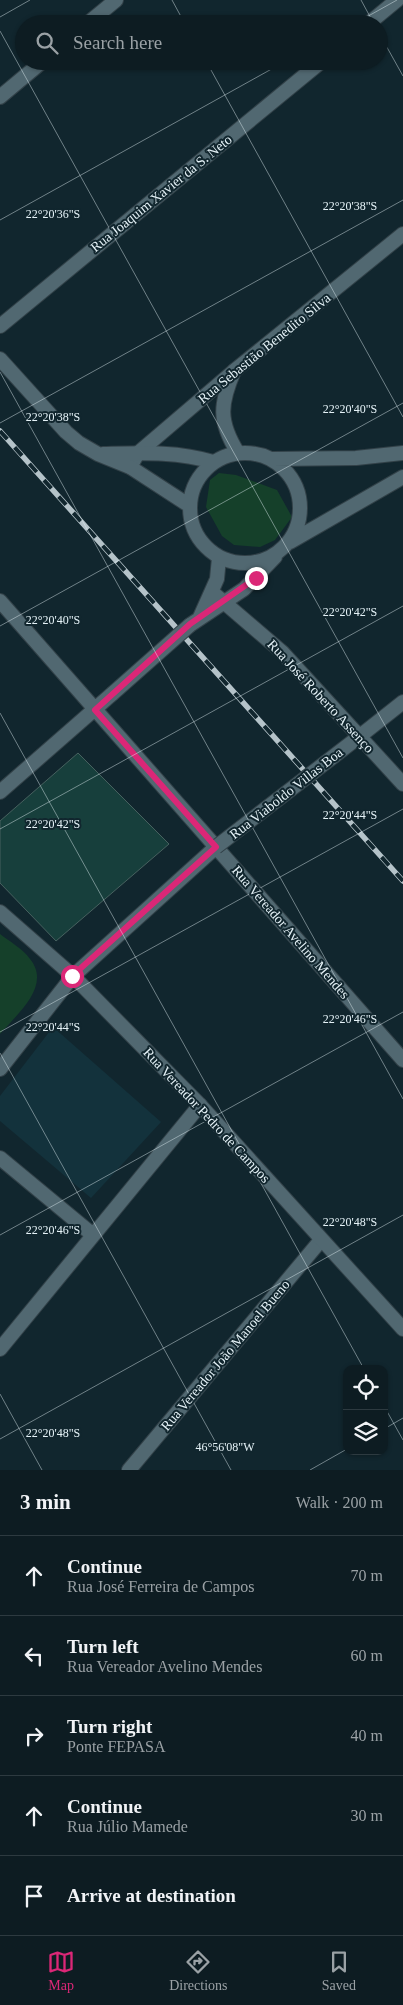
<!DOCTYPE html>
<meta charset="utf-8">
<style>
body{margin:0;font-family:"Times New Roman",serif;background:#16252a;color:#f1f3f6}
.controls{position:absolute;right:15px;bottom:15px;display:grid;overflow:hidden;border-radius:10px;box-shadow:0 1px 4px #0004}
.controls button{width:45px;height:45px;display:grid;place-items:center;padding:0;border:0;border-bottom:1px solid #2d3a40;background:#0d1c22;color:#f1f3f6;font:25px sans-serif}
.stop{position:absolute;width:15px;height:15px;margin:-11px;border:4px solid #db2777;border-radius:50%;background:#fff}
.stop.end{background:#db2777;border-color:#fff;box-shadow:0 1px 5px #0008}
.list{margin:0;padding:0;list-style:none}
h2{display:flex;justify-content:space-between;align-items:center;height:65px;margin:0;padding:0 20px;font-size:21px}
h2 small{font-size:16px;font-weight:400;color:#9aa1a5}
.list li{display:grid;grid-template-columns:32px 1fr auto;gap:15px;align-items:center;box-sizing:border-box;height:80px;padding:0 20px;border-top:1px solid #2d3a40}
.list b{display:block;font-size:19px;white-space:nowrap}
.list p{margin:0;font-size:16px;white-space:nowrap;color:#9aa1a5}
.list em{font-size:16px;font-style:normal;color:#9aa1a5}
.icon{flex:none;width:28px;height:28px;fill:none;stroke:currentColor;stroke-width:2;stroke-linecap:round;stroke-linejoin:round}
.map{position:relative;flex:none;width:403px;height:1470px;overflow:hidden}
.search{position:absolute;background:#0d1c22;box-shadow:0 1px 4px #0004;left:15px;right:15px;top:15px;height:55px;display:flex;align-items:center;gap:12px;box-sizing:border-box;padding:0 18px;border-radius:28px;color:#9aa1a5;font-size:19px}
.sheet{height:465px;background:#0d1c22}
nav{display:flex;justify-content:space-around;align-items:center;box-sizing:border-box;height:70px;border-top:1px solid #2d3a40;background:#0d1c22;font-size:14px;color:#9aa1a5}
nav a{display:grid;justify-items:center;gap:2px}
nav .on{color:#db2777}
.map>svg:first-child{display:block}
.built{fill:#13323c}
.green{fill:#15402a}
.building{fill:#173f3c;stroke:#47615f}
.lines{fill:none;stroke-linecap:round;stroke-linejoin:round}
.minor-casing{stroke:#324148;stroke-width:16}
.tertiary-casing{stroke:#324148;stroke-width:16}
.secondary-casing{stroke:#324148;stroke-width:16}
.minor{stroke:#516871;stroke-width:14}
.tertiary{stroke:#516871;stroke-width:14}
.secondary{stroke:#516871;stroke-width:14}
.rail-casing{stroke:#b5c3c9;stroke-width:5.5}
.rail{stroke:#11262e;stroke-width:4;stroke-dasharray:11;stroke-linecap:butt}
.secondary-bridge-casing{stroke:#324148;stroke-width:16;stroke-linecap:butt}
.secondary-bridge{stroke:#516871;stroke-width:14}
.route{stroke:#db2777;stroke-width:6}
.ticks{fill:none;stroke:#e5f2f7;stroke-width:1;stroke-opacity:0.45}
.labels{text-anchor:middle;stroke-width:4;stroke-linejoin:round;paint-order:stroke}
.street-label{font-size:14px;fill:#e5f2f7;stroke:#11262e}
.ticks-label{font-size:12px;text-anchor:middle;fill:#e5f2f7;stroke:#11262e;stroke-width:4;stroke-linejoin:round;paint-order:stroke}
</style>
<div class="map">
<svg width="403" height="1470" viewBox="0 0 403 1470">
<rect width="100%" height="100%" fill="#11262e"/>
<path class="built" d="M53 1027 161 1122 91 1198 0 1121V1096Z"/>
<path class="green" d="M219 473 236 475 277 490 292 517 275 540 260 547 234 545 222 536 206 507 210 480Z
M0 934C9 941 23 949 30 959 52 986 17 1014 0 1034Z"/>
<path class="building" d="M78 753 169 844 56 941 0 883V821Z"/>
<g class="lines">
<defs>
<path id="minor" d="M87 24 116 0
M368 24 397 0
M0 97 43 61
M0 326 322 61
M130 467 138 453 234 371 403 234
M0 1158 93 1235
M0 1349 200 1105
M129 1470 321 1240"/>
<path id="tertiary" d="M0 912 73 976 200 1105 403 1329"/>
<path id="secondary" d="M0 359 66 432 79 443 98 454 130 467 190 506
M234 371C220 404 218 421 238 453
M190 508a55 55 0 1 1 110 0a55 55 0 1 1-110 0Z
M103 454C141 453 177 451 213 462
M273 459 356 458 403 453
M290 542 403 477
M212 592 282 652 403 784
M0 601 403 1060
M200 617 217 579 219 558
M190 625 244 589 275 557
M360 736 403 702
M0 792 112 694
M0 1069 73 976 216 847"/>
</defs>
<use href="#minor" class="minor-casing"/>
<use href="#tertiary" class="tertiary-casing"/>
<use href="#secondary" class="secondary-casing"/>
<use href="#minor" class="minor"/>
<use href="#tertiary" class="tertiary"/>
<use href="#secondary" class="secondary"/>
<defs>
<path id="rail" d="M0 431 403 881"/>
</defs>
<use href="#rail" class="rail-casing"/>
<use href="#rail" class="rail"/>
<defs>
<path id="secondary-bridge" d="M112 694 190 625
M216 847 360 736"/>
</defs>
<use href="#secondary-bridge" class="secondary-bridge-casing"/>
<use href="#secondary-bridge" class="secondary-bridge"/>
</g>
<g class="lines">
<path class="route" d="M72 976 216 847 95 710 190 624 256 578"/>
</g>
<path class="ticks" d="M172 0 185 24M361 0 374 24M0 17 30 0M354 24 397 0M0 31 403 758M379 33 403 76M206 61 403 417M0 220 286 61M0 372 403 1099M0 423 403 200M0 626 403 403M0 713 364 1369M0 829 403 606M0 1032 403 809M0 1053 231 1470M0 1235 403 1012M0 1394 42 1470M384 1406 403 1440M384 1429 403 1418M0 1439 403 1215M310 1470 347 1449"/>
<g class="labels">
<g class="street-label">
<text transform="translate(161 193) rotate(-39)" y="5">Rua Joaquim Xavier da S. Neto</text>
<text transform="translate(264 348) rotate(-39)" y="5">Rua Sebastião Benedito Silva</text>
<text transform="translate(321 696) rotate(47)" y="5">Rua José Roberto Assenço</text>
<text transform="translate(286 793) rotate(-38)" y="5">Rua Viaboldo Villas Boa</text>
<text transform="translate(291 932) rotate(49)" y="5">Rua Vereador Avelino Mendes</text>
<text transform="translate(207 1115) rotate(47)" y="5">Rua Vereador Pedro de Campos</text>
<text transform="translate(225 1355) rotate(-50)" y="5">Rua Vereador João Manoel Bueno</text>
</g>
</g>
<g class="ticks-label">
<text x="350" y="210">22°20'38"S</text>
<text x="53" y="218">22°20'36"S</text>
<text x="350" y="413">22°20'40"S</text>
<text x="53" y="421">22°20'38"S</text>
<text x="350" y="616">22°20'42"S</text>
<text x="53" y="624">22°20'40"S</text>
<text x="350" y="819">22°20'44"S</text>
<text x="53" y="828">22°20'42"S</text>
<text x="350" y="1023">22°20'46"S</text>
<text x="53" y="1031">22°20'44"S</text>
<text x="350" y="1226">22°20'48"S</text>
<text x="53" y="1234">22°20'46"S</text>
<text x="53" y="1437">22°20'48"S</text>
<text x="225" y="1451">46°56'08"W</text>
</g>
</svg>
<div class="controls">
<button><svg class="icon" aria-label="locate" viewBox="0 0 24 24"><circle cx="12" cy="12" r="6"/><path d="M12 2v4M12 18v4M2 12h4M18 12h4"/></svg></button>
<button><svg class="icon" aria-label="layers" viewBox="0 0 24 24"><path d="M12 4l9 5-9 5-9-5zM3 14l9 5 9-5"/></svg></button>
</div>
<div class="stop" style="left:72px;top:976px"></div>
<div class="stop end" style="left:256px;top:578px"></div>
<div class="search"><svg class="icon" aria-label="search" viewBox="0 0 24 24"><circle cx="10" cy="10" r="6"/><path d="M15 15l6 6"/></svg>Search here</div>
</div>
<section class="sheet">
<h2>3 min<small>Walk · 200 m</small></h2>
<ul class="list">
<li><svg class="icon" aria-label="ahead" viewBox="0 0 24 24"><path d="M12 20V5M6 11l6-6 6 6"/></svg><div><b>Continue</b><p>Rua José Ferreira de Campos</p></div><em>70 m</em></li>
<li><svg class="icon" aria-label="left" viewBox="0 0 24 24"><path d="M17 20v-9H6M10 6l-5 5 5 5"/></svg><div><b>Turn left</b><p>Rua Vereador Avelino Mendes</p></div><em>60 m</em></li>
<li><svg class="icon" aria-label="right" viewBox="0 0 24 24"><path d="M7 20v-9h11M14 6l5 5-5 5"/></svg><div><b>Turn right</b><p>Ponte FEPASA</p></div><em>40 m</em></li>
<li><svg class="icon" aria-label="ahead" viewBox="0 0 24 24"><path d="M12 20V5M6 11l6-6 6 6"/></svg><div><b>Continue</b><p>Rua Júlio Mamede</p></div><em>30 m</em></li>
<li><svg class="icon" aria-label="arrive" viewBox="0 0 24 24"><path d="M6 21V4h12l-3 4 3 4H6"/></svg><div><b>Arrive at destination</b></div></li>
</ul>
</section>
<nav>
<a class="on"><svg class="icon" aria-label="map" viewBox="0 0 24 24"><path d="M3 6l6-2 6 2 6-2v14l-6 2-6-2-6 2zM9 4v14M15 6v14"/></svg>Map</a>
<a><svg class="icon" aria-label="directions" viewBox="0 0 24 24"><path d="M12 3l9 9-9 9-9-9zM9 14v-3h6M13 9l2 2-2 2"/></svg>Directions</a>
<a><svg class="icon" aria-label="saved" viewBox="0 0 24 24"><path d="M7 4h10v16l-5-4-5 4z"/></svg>Saved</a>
</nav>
